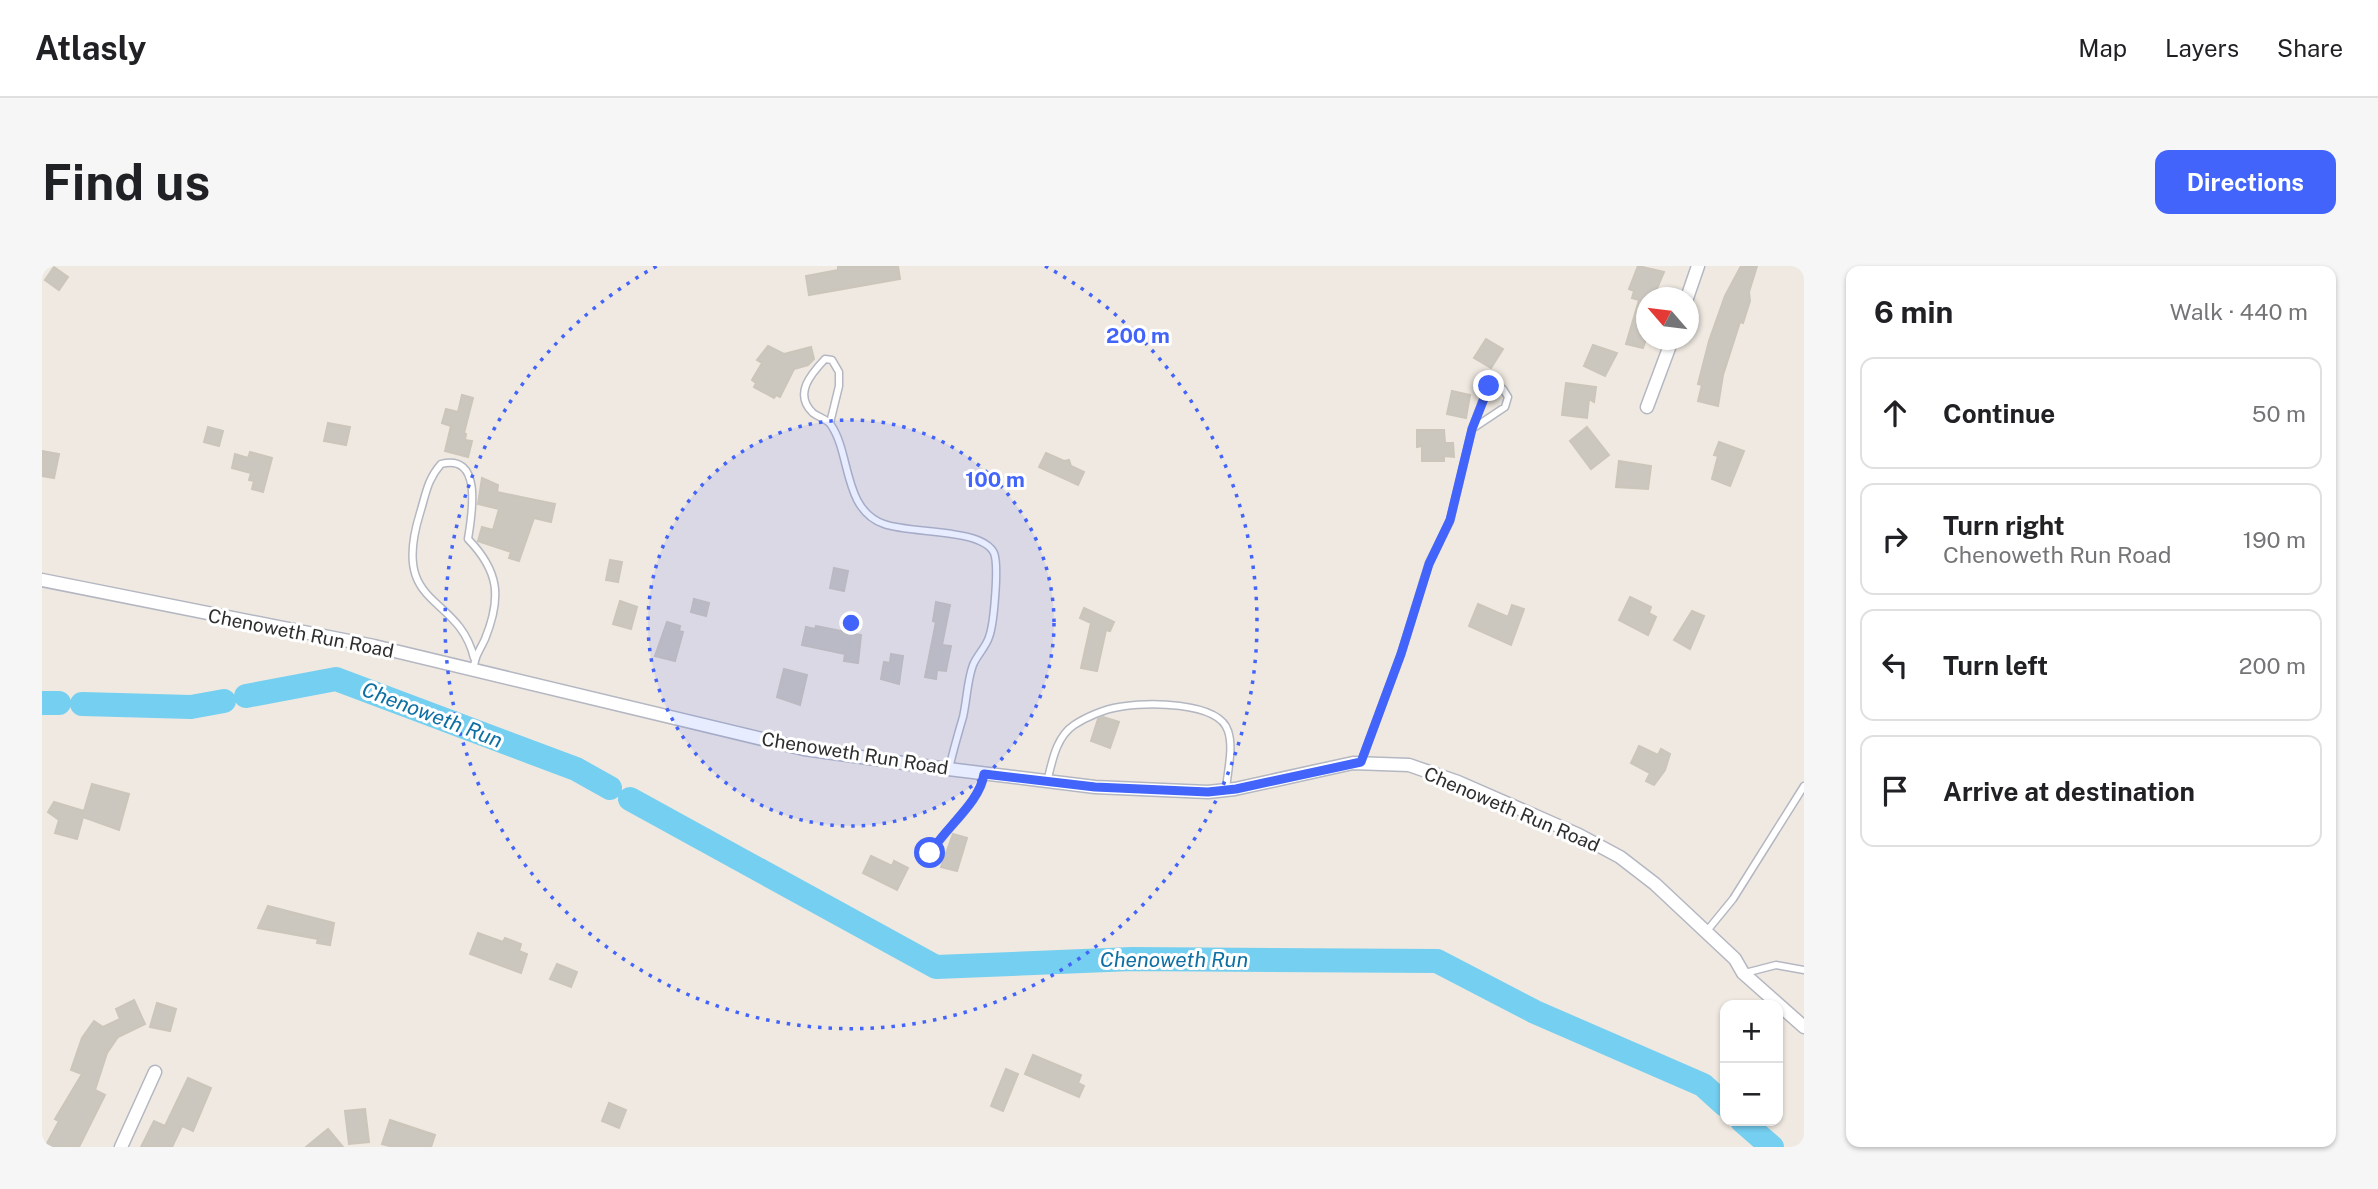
<!DOCTYPE html>
<meta charset="utf-8">
<style>
body{margin:0;font-family:"Public Sans",sans-serif;background:#f6f6f6;color:#202124}
.controls{position:absolute;right:21px;bottom:21px;display:grid;overflow:hidden;border-radius:14px;box-shadow:0 2px 5px #0004}
.controls button{width:63px;height:63px;display:grid;place-items:center;padding:0;border:0;border-bottom:2px solid #e0e0e0;background:#fff;color:#202124;font:35px sans-serif}
.compass{position:absolute;left:1594px;top:21px;width:63px;height:63px;border-radius:50%;background:#fff;box-shadow:0 2px 5px #0004;rotate:298deg}
.stop{position:absolute;width:21px;height:21px;margin:-16px;border:5px solid #4264fb;border-radius:50%;background:#fff}
.stop.end{background:#4264fb;border-color:#fff;box-shadow:0 2px 7px #0008}
.list{margin:0;padding:0;list-style:none}
h2{display:flex;justify-content:space-between;align-items:center;height:91px;margin:0;padding:0 28px;font-size:30px}
h2 small{font-size:23px;font-weight:400;color:#757577}
.list li{display:grid;grid-template-columns:46px 1fr auto;gap:21px;align-items:center;box-sizing:border-box;height:112px;margin:0 14px 14px;padding:0 14px;border:2px solid #e0e0e0;border-radius:14px}
.list b{display:block;font-size:26px;white-space:nowrap}
.list p{margin:0;font-size:23px;white-space:nowrap;color:#757577}
.list em{font-size:23px;font-style:normal;color:#757577}
.icon{flex:none;width:38px;height:38px;fill:none;stroke:currentColor;stroke-width:2;stroke-linecap:round;stroke-linejoin:round}
.map{position:relative;flex:none;width:1762px;height:881px;overflow:hidden;border-radius:14px}
header{display:flex;align-items:center;gap:42px;box-sizing:border-box;height:98px;padding:0 35px;background:#fff;border-bottom:2px solid #e0e0e0}
header strong{font-size:33px}
nav{display:flex;gap:38px;margin-inline-start:auto;font-size:24px}
.intro{display:flex;align-items:center;justify-content:space-between;box-sizing:border-box;height:168px;padding:0 42px}
h1{margin:0;font-size:49px}
.button{padding:18px 32px;border-radius:14px;background:#4264fb;color:#fff;font-size:24px;font-weight:700}
main{display:flex;gap:42px;padding:0 42px}
aside{flex:1;background:#fff;border-radius:14px;box-shadow:0 2px 5px #0004}
.map>svg:first-child{display:block}
.lines{fill:none;stroke-linecap:round;stroke-linejoin:round}
.river{stroke:#75cff0;stroke-width:24}
.building{fill:#cbc7bf;stroke:#cbc5ba;stroke-width:2}
.lane-casing{stroke:#b4b7c1;stroke-width:9}
.street-casing{stroke:#b4b7c1;stroke-width:15}
.lane{stroke:#fff;stroke-width:6}
.street{stroke:#fff;stroke-width:12}
.route{stroke:#4264fb;stroke-width:9}
.ring{fill:none;stroke:#4264fb;stroke-width:3.5;stroke-dasharray:3.5 7}
.labels{text-anchor:middle;stroke-width:6;stroke-linejoin:round;paint-order:stroke}
.street-label{font-size:19px;fill:#2e2e2e;stroke:#fff}
.water-label{font-size:21px;font-style:italic;fill:#0d6fa3;stroke:#fff}
.centre{fill:#4264fb;stroke:#fff;stroke-width:3.5}
.ring-label{font-size:21px;text-anchor:middle;font-weight:bold;fill:#4264fb;stroke:#fff;stroke-width:6;stroke-linejoin:round;paint-order:stroke}
</style>
<header>
<strong>Atlasly</strong>
<nav><a>Map</a><a>Layers</a><a>Share</a></nav>
</header>
<div class="intro"><h1>Find us</h1><a class="button">Directions</a></div>
<main>
<div class="map">
<svg width="1762" height="881" viewBox="0 0 1762 881">
<rect width="100%" height="100%" fill="#efe9e1"/>
<g class="lines">
<path class="river" d="M204 430 294 413 534 503 568 522
M0 437H17
M40 438 149 441 182 435
M588 533 894 701 1090 693 1395 695 1493 746 1661 819 1683 839
M1700 855 1730 881"/>
</g>
<path class="building" d="M796 0H856L858 13 767 29 764 10 796 4Z
M1596 0 1622 6 1611 32H1605V70L1601 82 1584 78 1597 34 1590 32 1592 25 1587 23Z
M1699 0H1715L1707 26 1708 35 1701 57 1698 56 1681 109 1676 140 1656 135 1660 119 1656 118 1667 75 1683 30Z
M12 1 26 11 17 24 3 14Z
M1444 73 1461 83 1449 102 1432 92Z
M1551 79 1575 87 1563 110 1542 100Z
M726 80 742 88 769 81 772 93 766 99 752 103 738 131 734 129 732 132 712 121 714 117 710 114 720 97 715 94Z
M1524 117 1554 121 1552 136 1547 133 1545 152 1520 149Z
M1410 125 1428 129 1424 152 1405 148Z
M420 129 431 132 422 167 424 168 423 174 430 175 426 191 403 185 409 160 400 157 404 143 416 146Z
M286 157 308 161 304 179 282 175Z
M166 161 181 165 177 180 162 176Z
M1545 161 1567 189 1549 203 1528 175Z
M1375 164H1402L1403 177H1411L1412 191 1402 190V195H1380V180L1375 181Z
M1677 176 1702 185 1688 220 1670 213 1676 190 1672 189Z
M0 185 17 188 12 212 0 210Z
M208 186 230 192 221 226 210 223 212 215 207 214 209 207 190 202 193 188 206 192Z
M1004 187 1022 195 1027 194 1029 200 1042 206 1036 219 997 201Z
M1577 195 1609 200 1606 223 1574 221Z
M440 212 456 219 455 226 513 238 509 256 492 252 477 295 467 292 469 286 436 275 440 261 451 264 457 243 436 238Z
M568 294 580 296 576 316 564 314Z
M792 302 806 305 802 325 788 322Z
M1588 331 1609 341 1607 347 1614 351 1606 369 1577 354Z
M652 333 667 337 664 350 649 346Z
M578 335 595 341 589 363 571 358Z
M894 336 908 339 900 379 909 380 904 405 895 404 894 413 883 411 894 356 891 355Z
M1436 338 1466 351 1470 339 1482 343 1469 379 1427 360Z
M1042 342 1072 356 1068 365 1064 364 1055 405 1039 402 1049 357 1038 352Z
M1650 345 1662 350 1648 383 1632 374Z
M625 356 638 360 637 365 641 366 633 395 613 390Z
M774 360 819 369 816 397 802 395 803 388 760 379 764 361 773 363Z
M849 388 861 390 857 418 839 413 842 396 848 397Z
M742 403 765 409 758 439 735 431Z
M1061 451 1077 456 1068 482 1049 475 1056 453Z
M1597 480 1616 489 1619 483 1628 488 1623 504 1612 519 1604 515 1608 507 1589 497Z
M50 518 87 528 77 564 41 551 35 573 13 567 17 554 6 546 12 536 42 545Z
M911 568 925 572 915 605 899 601Z
M829 590 850 600 852 595 866 602 855 624 821 607Z
M226 640 292 657 288 679 275 677 276 673 216 662Z
M436 667 461 676 463 672 479 678 477 685 485 688 479 707 428 688Z
M515 698 535 706 529 721 508 713Z
M92 734 103 758 76 771 65 787 53 824 63 829 37 881H3L17 855 13 853 40 808 29 804 40 772 52 755 61 761 78 753 74 743Z
M115 737 134 743 128 765 108 761Z
M991 789 1039 809 1036 817 1042 820 1037 831 983 808Z
M964 803 976 808 961 845 949 840Z
M146 812 169 822 151 865 140 860 130 881H99L112 855 123 860Z
M567 837 584 844 577 862 560 855Z
M323 843 327 876 307 878 303 845Z
M348 854 393 869 389 881H351L340 878Z
M286 863 301 881H264Z"/>
<g class="lines">
<defs>
<path id="lane" d="M788 157 797 120V106L790 94 783 93C769 108 751 128 771 147 776 151 785 153 789 159 809 188 801 244 842 258 869 268 940 262 952 287 957 299 952 358 947 371 944 381 935 389 931 399 925 415 925 434 921 451 916 468 911 485 907 503
M432 403C432 391 438 384 443 373 460 331 457 305 426 273 430 248 441 187 399 198 385 214 384 228 378 247 348 344 416 326 432 392
M1319 496 1359 388 1387 297 1408 255 1430 163 1446 120 1453 118 1461 123 1466 131 1463 141 1430 163
M1005 516C1010 496 1014 471 1032 459 1044 451 1063 443 1077 441 1102 436 1177 435 1186 465 1192 482 1185 507 1184 524
M889 587C904 561 939 536 942 508
M1664 666 1691 633 1762 520
M1703 707 1734 699 1762 704"/>
<path id="street" d="M1645 32 1656 0
M1605 141 1630 74
M0 314 332 380 762 483 890 501 1053 521 1166 526 1193 523 1311 497 1367 499 1416 516 1537 569 1578 591 1613 618 1693 693 1701 707 1762 761
M79 881 113 806"/>
</defs>
<use href="#lane" class="lane-casing"/>
<use href="#street" class="street-casing"/>
<use href="#lane" class="lane"/>
<use href="#street" class="street"/>
</g>
<g class="lines">
<path class="route" d="M888 587C904 561 938 536 942 508L1053 521 1166 526 1194 523 1319 496 1359 388 1387 298 1408 254 1430 163 1447 120"/>
</g>
<circle cx="809" cy="357" r="203" fill="#4264fb" fill-opacity=".12"/>
<g class="ring">
<circle cx="809" cy="357" r="203"/>
<path d="M1003 0A406 406 0 1 1 615 0"/>
</g>
<g class="labels">
<g class="street-label">
<text transform="translate(259 367) rotate(11)" y="7">Chenoweth Run Road</text>
<text transform="translate(813 487) rotate(9)" y="7">Chenoweth Run Road</text>
<text transform="translate(1470 543) rotate(23)" y="7">Chenoweth Run Road</text>
</g>
<g class="water-label">
<text transform="translate(390 449) rotate(21)" y="7">Chenoweth Run</text>
<text x="1132" y="701">Chenoweth Run</text>
</g>
</g>
<circle cx="809" cy="357" r="10" class="centre"/>
<g class="ring-label">
<text x="1096" y="77">200 m</text>
<text x="953" y="221">100 m</text>
</g>
</svg>
<div class="controls">
<button>+</button>
<button>−</button>
</div>
<svg class="compass" viewBox="-18 -18 36 36"><path d="M0-13l5 13h-10z" fill="#e53935"/><path d="M0 13l5-13h-10z" fill="#757577"/></svg>
<div class="stop" style="left:888px;top:587px"></div>
<div class="stop end" style="left:1447px;top:120px"></div>
</div>
<aside>
<h2>6 min<small>Walk · 440 m</small></h2>
<ul class="list">
<li><svg class="icon" aria-label="ahead" viewBox="0 0 24 24"><path d="M12 20V5M6 11l6-6 6 6"/></svg><div><b>Continue</b></div><em>50 m</em></li>
<li><svg class="icon" aria-label="right" viewBox="0 0 24 24"><path d="M7 20v-9h11M14 6l5 5-5 5"/></svg><div><b>Turn right</b><p>Chenoweth Run Road</p></div><em>190 m</em></li>
<li><svg class="icon" aria-label="left" viewBox="0 0 24 24"><path d="M17 20v-9H6M10 6l-5 5 5 5"/></svg><div><b>Turn left</b></div><em>200 m</em></li>
<li><svg class="icon" aria-label="arrive" viewBox="0 0 24 24"><path d="M6 21V4h12l-3 4 3 4H6"/></svg><div><b>Arrive at destination</b></div></li>
</ul>
</aside>
</main>
